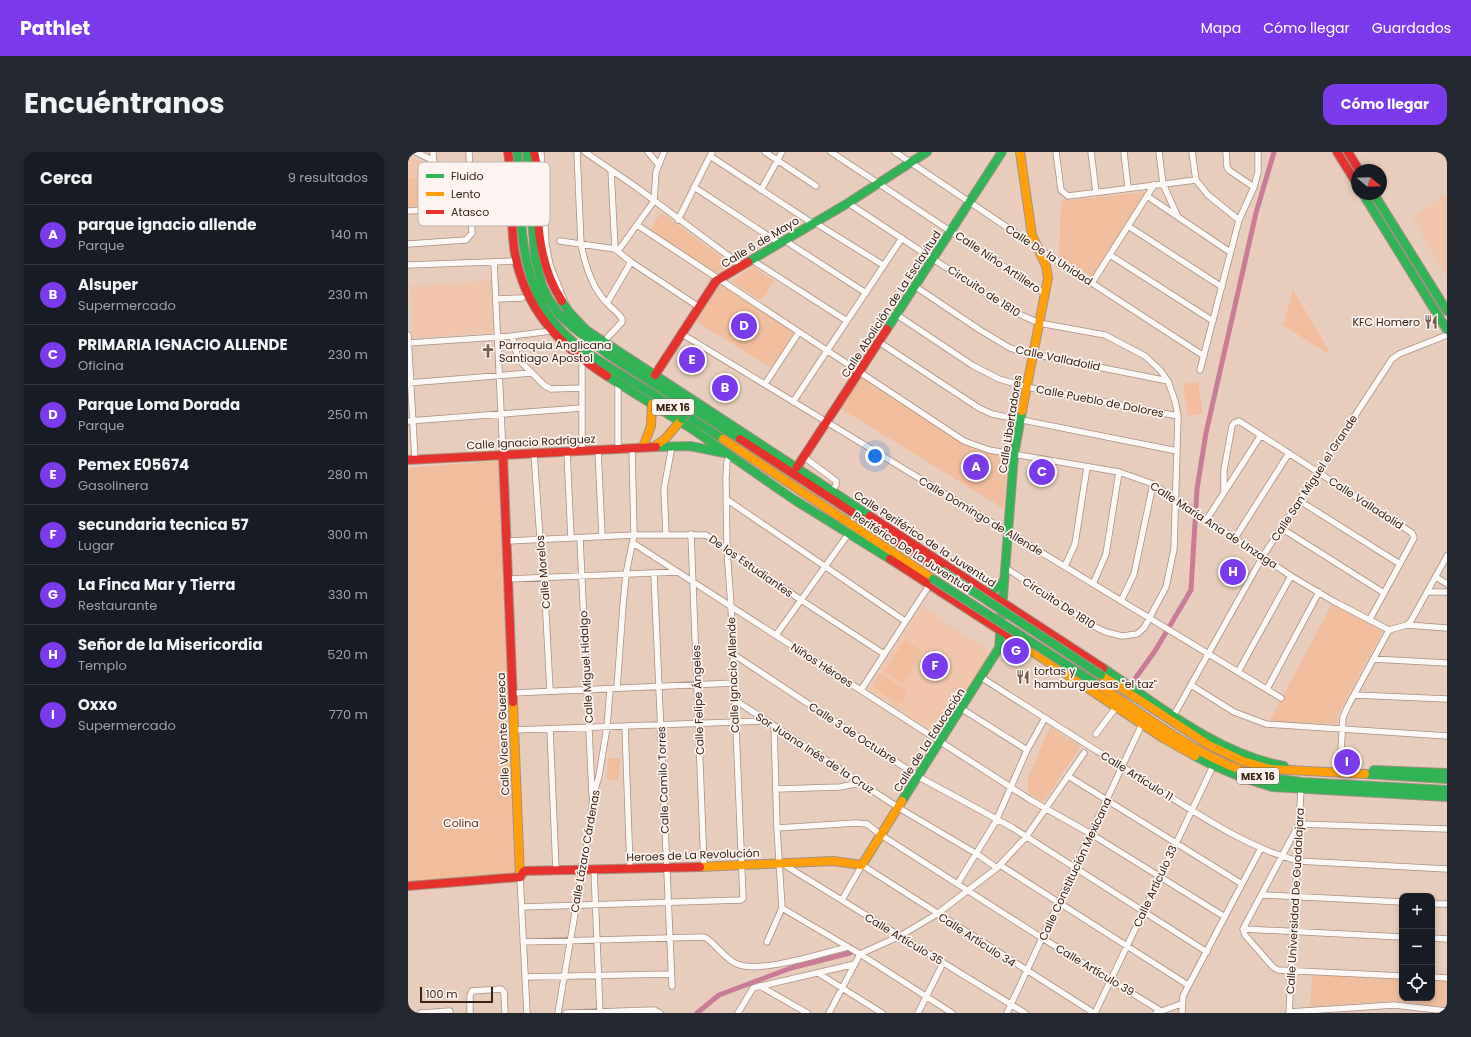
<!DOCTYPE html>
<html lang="es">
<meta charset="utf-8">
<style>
body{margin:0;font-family:Poppins,sans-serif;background:#242831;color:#f1f3f6}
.controls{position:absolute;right:12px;bottom:12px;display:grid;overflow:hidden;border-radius:8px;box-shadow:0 2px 6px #0003}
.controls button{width:36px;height:36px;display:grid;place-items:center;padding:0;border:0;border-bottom:1px solid #363941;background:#171b24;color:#f1f3f6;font:20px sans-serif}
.compass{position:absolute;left:943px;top:12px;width:36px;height:36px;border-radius:50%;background:#171b24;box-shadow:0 2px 6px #0003;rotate:109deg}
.scale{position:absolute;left:12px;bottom:10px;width:73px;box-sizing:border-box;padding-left:4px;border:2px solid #3a2213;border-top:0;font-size:11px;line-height:14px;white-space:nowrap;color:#3a2213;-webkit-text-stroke:3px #fbf4f0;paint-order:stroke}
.you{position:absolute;left:467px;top:304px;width:14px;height:14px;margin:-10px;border:3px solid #fff;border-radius:50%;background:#1a73e8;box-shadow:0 0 0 6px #1a73e833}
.badge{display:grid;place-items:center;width:26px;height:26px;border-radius:50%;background:#7c3aed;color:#fff;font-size:13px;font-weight:700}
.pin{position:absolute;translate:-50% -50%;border:2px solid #fff;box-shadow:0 1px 4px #0006}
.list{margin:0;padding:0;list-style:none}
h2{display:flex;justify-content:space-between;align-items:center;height:52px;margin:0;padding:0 16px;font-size:17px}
h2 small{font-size:13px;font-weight:400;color:#9ea1a6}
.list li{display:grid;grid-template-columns:26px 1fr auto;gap:12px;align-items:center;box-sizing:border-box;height:60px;padding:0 16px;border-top:1px solid #363941}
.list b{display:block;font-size:15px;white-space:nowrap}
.list p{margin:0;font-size:13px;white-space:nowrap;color:#9ea1a6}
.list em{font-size:13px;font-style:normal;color:#9ea1a6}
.icon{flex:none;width:22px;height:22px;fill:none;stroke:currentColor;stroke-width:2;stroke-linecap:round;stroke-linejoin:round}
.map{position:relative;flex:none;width:1039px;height:861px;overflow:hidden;border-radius:12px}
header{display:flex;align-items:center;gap:24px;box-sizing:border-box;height:56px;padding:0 20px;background:#7c3aed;color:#fff}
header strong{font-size:19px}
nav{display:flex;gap:22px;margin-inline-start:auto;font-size:14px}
.intro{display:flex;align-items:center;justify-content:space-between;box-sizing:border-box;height:96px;padding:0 24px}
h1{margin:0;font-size:28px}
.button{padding:10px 18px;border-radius:12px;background:#7c3aed;color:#fff;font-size:14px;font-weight:700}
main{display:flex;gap:24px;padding:0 24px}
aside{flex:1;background:#171b24;border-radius:12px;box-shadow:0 2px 6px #0003}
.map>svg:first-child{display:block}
.built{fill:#f0c5aa}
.green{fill:#f1be9d}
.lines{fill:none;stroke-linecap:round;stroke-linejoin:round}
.canal{stroke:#c87c96;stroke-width:5}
.street-casing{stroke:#a79082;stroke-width:7}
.fast-casing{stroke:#a79082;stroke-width:10}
.slow-casing{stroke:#a79082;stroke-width:10}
.jam-casing{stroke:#a79082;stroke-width:10}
.street{stroke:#fcf8f5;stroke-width:5.5}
.fast{stroke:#30b455;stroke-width:8}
.slow{stroke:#ff9f0a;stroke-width:8}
.jam{stroke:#e5322d;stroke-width:8}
.fast-bridge-casing{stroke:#a79082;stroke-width:10;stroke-linecap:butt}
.fast-bridge{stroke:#30b455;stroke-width:8}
.labels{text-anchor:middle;stroke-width:3.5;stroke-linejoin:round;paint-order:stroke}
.shield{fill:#fbf4f0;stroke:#746155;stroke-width:1}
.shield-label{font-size:10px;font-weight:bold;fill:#3a2213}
.street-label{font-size:11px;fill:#3a2213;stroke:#fbf4f0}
.poi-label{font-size:11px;fill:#3a2213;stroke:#fbf4f0;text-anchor:start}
.park-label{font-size:11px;fill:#58331a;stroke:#fbf4f0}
.key{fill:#fbf4f0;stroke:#c1b5ae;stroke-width:1}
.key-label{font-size:11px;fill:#3a2213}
</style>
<header>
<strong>Pathlet</strong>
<nav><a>Mapa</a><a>Cómo llegar</a><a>Guardados</a></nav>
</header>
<div class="intro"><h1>Encuéntranos</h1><a class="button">Cómo llegar</a></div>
<main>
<aside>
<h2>Cerca<small>9 resultados</small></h2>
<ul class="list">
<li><span class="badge">A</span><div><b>parque ignacio allende</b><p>Parque</p></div><em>140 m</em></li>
<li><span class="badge">B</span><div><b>Alsuper</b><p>Supermercado</p></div><em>230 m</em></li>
<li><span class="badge">C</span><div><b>PRIMARIA IGNACIO ALLENDE</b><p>Oficina</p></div><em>230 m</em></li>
<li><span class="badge">D</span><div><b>Parque Loma Dorada</b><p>Parque</p></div><em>250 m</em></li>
<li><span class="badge">E</span><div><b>Pemex E05674</b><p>Gasolinera</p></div><em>280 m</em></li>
<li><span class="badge">F</span><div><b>secundaria tecnica 57</b><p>Lugar</p></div><em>300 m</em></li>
<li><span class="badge">G</span><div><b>La Finca Mar y Tierra</b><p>Restaurante</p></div><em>330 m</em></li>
<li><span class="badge">H</span><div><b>Señor de la Misericordia</b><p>Templo</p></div><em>520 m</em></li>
<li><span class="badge">I</span><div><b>Oxxo</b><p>Supermercado</p></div><em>770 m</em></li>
</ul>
</aside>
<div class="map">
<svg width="1039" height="861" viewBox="0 0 1039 861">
<rect width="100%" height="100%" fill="#e8cdbc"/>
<path class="built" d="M0 2 21 14 22 25 0 27Z
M1039 41V126L1005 68 1009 63Z
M83 128 86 180 5 186 2 134Z
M514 454 586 503 534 585 460 538Z"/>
<path class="green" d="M22 25 24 47 20 53 0 55V27Z
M738 40 685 126 651 104 653 49Z
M254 61 324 113V114L310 122 242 79 251 62Z
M345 114 366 129 354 148H352L323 129Z
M310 131 386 180 363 216 286 168Z
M885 138 922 200 920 202 875 173Z
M452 224 555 292 600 304 596 357 432 256Z
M790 230 795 261 780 264 775 232Z
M91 309 108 723 27 728 21 726 20 729 0 730V316L61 311 64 313 67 310Z
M924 452 975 479 930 563 929 572 872 571 862 568Z
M497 488 515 500 494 531 477 519Z
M471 523H474L499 539V542L494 551H491L466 536 465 533Z
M642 575 673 594 637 648 633 649 620 640V625Z
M200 606H212L211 628 199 627Z
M904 822 994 826V846H1024V828L1039 829V855L988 849 902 855Z"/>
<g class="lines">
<path class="canal" d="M726 528 747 499 783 438 789 337 798 281 848 61 866 0
M289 861 311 843 383 816 442 801"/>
<defs>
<path id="street" d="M8 0 26 9
M133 0 138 92 142 113 158 153
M169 0 173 92C177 113 184 136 199 151 204 157 211 161 214 167V170L200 185
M177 0 228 35 334 114
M240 0 250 12
M357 0 408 34
M423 0 637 142
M487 0 630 96 796 204
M648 0 653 38 660 44 788 28
M683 0 688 40
M716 0 720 36
M751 0 755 32 769 63
M784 0 788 28 800 43 831 68
M818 0 819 15 822 19 846 35
M302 4 404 71
M203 18 207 97
M286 35 371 91
M353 38 374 0
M739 44 822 100
M440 51 604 159 631 171 697 183 737 204 752 218 760 229 767 249 770 264 766 397 758 435 736 476 729 482 714 484 698 480 685 474 598 416
M0 59 21 58 27 54 25 0
M270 68 304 0
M406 70 475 113
M229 73 556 289 581 298 711 320 745 332 883 424 925 449 981 478
M720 74 814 135
M376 88 458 141
M152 89 207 97 223 110 291 155
M0 92 58 88 64 81 61 0
M210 99 246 49 248 20 256 0
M702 103 805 169
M344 108 439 169
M86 110 95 303
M0 113 109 109
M684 131 746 33
M508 135 572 178 602 196 625 202 760 229
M88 147 114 146
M199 151 223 110
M489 163 564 213 591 227 619 235 770 264
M274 182 873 546
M0 183 7 308
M104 184 109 203 114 211 136 233 143 237 174 236
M471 190 571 256 584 262 769 299
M0 191 104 184 143 179
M792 218 831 68 846 35 850 20V0
M210 230V297
M0 231 123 221
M357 232 391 180
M385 250 494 86
M0 269 174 256
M190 297 194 385
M174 298V206
M159 299 163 386
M126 301 132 387 135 405 142 539
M396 305 428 329V333L424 339
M816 340V318L824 274 826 271 831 269 1004 381 1006 386 962 467
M318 347 497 469
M892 349 992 412
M799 367 853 283
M873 376 976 441
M258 382 256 337 264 294
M283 382 296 714
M172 386 184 642
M827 386 881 301
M98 389 226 383H298L393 448 476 502
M225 391 621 647 683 682 817 765
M657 414 667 392 679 315
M246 422 264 834
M1028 425 1039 432
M100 427 269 420
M685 432 698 402 711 320
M1019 440H1039
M713 449 726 422 745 332
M999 473 1039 476
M368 483 441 381
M325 502 511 625 605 676 799 800
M965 507 1039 511
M830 520 883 424
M574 526C634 564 693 602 753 639 796 666 841 696 890 709L1039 717
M783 533 826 560 858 572 1039 584
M209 536 215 454 218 422 226 383 224 296
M859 537 911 440
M453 538 522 432
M105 541 326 531
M946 543 1039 547
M327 548 491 656 569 702 589 716
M554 557 619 598
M766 563 855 404 984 207 991 202 1039 183
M217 574 222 716
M142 577 148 718
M106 578 358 569
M688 582 709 554
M932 617 935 565 940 554 981 478 999 473 1003 469 1039 404
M660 624 834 732
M368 637 432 635 452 631
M369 676 448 671 459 672 473 683 634 786 753 859
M375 712 617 861
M592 713 780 833
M186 717 192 861
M112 725 119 861
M550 731 588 669 619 598 637 566
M855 743 994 750
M434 748 454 713 686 861
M1024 752H1039
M114 755 333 748 335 746 323 454 319 398 318 326 319 310 322 303
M374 756 452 802 544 861
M835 777 994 785
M1024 786 1039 787
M115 790 296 785C306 789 315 806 329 812 352 822 414 801 440 795
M359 790 374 756 369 676 366 574
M410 821 474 861
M994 824 870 818 865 815 837 783 835 777 891 672 1039 677
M117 825 263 822
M1024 825 1039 826
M352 834 399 861
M881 860 986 853 1039 859
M13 861 42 859
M62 861V844L64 839 93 837 96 840 97 861
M150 861 183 667 185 644 191 624 199 575 202 537
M158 861 246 858 252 861
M330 861 345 836 447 812
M421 861 452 802 492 784 529 762 589 716 618 685 676 601
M510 861 535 811
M599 861 734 572
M687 861 806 612
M748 861 773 852
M774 861 775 844 853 696
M881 861 893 637"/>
<path id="fast" d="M109 0C114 38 110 78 120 115 124 132 131 150 142 165 163 195 200 214 230 233 259 250 287 269 315 287
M119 0 127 106 134 133 140 146 150 161 165 175 201 203 332 287
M955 42 1039 178
M966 42 1039 159
M340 110 440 51 519 0
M154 149 161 160 178 178 462 364
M479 177 594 0
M199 224 284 277 385 347 482 407
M248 295 282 294 316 301
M580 442 596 429
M695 516C750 553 810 602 876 614
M787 604C812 618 837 627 864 635L1039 645
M966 618 1039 621
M957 622 1039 627
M855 625 894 630 1039 638
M494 649 591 496 606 303 614 259"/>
<path id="slow" d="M612 0 624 83 638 114 640 126 614 259
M315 287 525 427
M247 294 257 287 274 267
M235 295 243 274 244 252
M610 490 755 586 787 604
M693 523 801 593 835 609 862 617 957 622
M687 531C738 564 797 611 855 625
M105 550 112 725
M292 715 425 709 454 713 494 649"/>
<path id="jam" d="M100 0C105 31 102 63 106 95 114 154 150 193 199 224
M126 0 128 9C129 56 127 108 154 149
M929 0 949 32
M940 0 951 18
M247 223 308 129 340 110
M332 287 534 419
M95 303 105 550
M0 308 248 295
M389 315 479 177
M462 364 695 516
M482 407 610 490
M112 725 116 719 292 715
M0 734 112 725"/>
</defs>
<use href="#street" class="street-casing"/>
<use href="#fast" class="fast-casing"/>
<use href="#slow" class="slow-casing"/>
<use href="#jam" class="jam-casing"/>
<use href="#street" class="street"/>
<use href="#fast" class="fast"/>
<use href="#slow" class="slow"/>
<use href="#jam" class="jam"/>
<defs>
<path id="fast-bridge" d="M274 267 284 252
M534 419 693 523
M525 427 687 531"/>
</defs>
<use href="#fast-bridge" class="fast-bridge-casing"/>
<use href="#fast-bridge" class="fast-bridge"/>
</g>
<defs>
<symbol id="restaurant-bare" viewBox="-9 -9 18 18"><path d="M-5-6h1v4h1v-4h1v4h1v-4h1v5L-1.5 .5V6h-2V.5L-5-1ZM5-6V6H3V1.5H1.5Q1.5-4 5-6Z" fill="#775e4e" stroke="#fbf4f0" stroke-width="2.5" paint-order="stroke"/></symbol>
<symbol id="church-bare" viewBox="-9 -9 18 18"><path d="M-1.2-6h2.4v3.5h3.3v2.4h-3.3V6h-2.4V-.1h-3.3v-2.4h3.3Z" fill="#775e4e" stroke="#fbf4f0" stroke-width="2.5" paint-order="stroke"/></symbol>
</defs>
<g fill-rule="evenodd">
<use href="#restaurant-bare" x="1013" y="160" width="20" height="20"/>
<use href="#church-bare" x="70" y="189" width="20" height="20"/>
<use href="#restaurant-bare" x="605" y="515" width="20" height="20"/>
</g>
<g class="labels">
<g class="shield">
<rect x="244" y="247" width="42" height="16" rx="3"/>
<rect x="829" y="616" width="42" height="16" rx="3"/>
</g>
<g class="shield-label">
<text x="265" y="259">MEX 16</text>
<text x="850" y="628">MEX 16</text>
</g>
<g class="street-label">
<text transform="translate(352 90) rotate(-31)" y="4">Calle 6 de Mayo</text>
<text transform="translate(641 103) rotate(33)" y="4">Calle De la Unidad</text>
<text transform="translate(590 110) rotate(34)" y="4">Calle Niño Artillero</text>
<text transform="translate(576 139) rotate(33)" y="4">Circuito de 1810</text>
<text transform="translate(483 152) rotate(-57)" y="4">Calle Abolición de La Esclavitud</text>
<text transform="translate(650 206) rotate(12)" y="4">Calle Valladolid</text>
<text transform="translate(692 249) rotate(11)" y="4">Calle Pueblo de Dolores</text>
<text transform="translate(602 272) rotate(-81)" y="4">Calle Libertadores</text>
<text transform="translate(123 290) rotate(-3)" y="4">Calle Ignacio Rodríguez</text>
<text transform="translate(906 326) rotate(-57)" y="4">Calle San Miguel el Grande</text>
<text transform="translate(958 351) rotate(33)" y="4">Calle Valladolid</text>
<text transform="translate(573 364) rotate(31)" y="4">Calle Domingo de Allende</text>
<text transform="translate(806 373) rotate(33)" y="4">Calle María Ana de Unzaga</text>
<text transform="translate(517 387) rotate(33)" y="4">Calle Periférico de la Juventud</text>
<text transform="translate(504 400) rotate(33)" y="4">Periférico De La Juventud</text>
<text transform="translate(343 414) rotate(35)" y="4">De los Estudiantes</text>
<text transform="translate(135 420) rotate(-95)" y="4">Calle Morelos</text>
<text transform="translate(651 451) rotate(33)" y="4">Circuito De 1810</text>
<text transform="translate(414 513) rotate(33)" y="4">Niños Héroes</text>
<text transform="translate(178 515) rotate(-93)" y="4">Calle Miguel Hidalgo</text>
<text transform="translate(325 523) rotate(-92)" y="4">Calle Ignacio Allende</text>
<text transform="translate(290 548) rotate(-92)" y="4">Calle Felipe Ángeles</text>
<text transform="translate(445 581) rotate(33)" y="4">Calle 3 de Octubre</text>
<text transform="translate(95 582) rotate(-92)" y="4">Calle Vicente Guereca</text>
<text transform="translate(521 588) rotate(-57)" y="4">Calle de La Educación</text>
<text transform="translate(407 601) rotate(33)" y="4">Sor Juana Inés de la Cruz</text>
<text transform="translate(729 624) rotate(32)" y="4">Calle Artículo 11</text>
<text transform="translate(255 628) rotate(-92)" y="4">Calle Camilo Torres</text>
<text transform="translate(177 699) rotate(-80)" y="4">Calle Lázaro Cárdenas</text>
<text transform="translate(285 703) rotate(-2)" y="4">Heroes de La Revolución</text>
<text transform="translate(667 717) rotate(-65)" y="4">Calle Constitución Mexicana</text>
<text transform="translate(747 734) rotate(-65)" y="4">Calle Artículo 33</text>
<text transform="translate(887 749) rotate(-87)" y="4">Calle Universidad De Guadalajara</text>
<text transform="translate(496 787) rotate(31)" y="4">Calle Artículo 35</text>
<text transform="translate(569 788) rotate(33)" y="4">Calle Artículo 34</text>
<text transform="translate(687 818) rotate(31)" y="4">Calle Artículo 39</text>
</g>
<g class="poi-label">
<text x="1012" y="174" text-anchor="end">KFC Homero</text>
<text x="91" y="197">Parroquia Anglicana<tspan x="91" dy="13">Santiago Apostol</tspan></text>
<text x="626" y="523">tortas y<tspan x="626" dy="13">hamburguesas "el taz"</tspan></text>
</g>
<g class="park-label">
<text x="53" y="675">Colina</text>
</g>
</g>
<rect x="10" y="10" width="132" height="64" rx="6" class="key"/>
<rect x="18" y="22" width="18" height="4" fill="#30b455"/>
<rect x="18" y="40" width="18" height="4" fill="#ff9f0a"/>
<rect x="18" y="58" width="18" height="4" fill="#e5322d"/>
<g class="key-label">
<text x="43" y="28">Fluido</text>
<text x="43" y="46">Lento</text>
<text x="43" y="64">Atasco</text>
</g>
</svg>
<div class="controls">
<button>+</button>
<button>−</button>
<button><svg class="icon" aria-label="locate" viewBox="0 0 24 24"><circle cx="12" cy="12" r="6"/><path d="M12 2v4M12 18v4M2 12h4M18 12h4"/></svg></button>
</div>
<svg class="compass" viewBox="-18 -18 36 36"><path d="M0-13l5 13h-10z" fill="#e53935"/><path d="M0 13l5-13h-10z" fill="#9ea1a6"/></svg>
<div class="scale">100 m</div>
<div class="you"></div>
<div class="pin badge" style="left:568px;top:315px">A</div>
<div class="pin badge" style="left:317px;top:236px">B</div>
<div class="pin badge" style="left:634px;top:320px">C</div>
<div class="pin badge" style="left:336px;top:174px">D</div>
<div class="pin badge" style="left:284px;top:208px">E</div>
<div class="pin badge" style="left:527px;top:514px">F</div>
<div class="pin badge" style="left:608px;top:499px">G</div>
<div class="pin badge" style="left:825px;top:420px">H</div>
<div class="pin badge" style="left:939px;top:610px">I</div>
</div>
</main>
